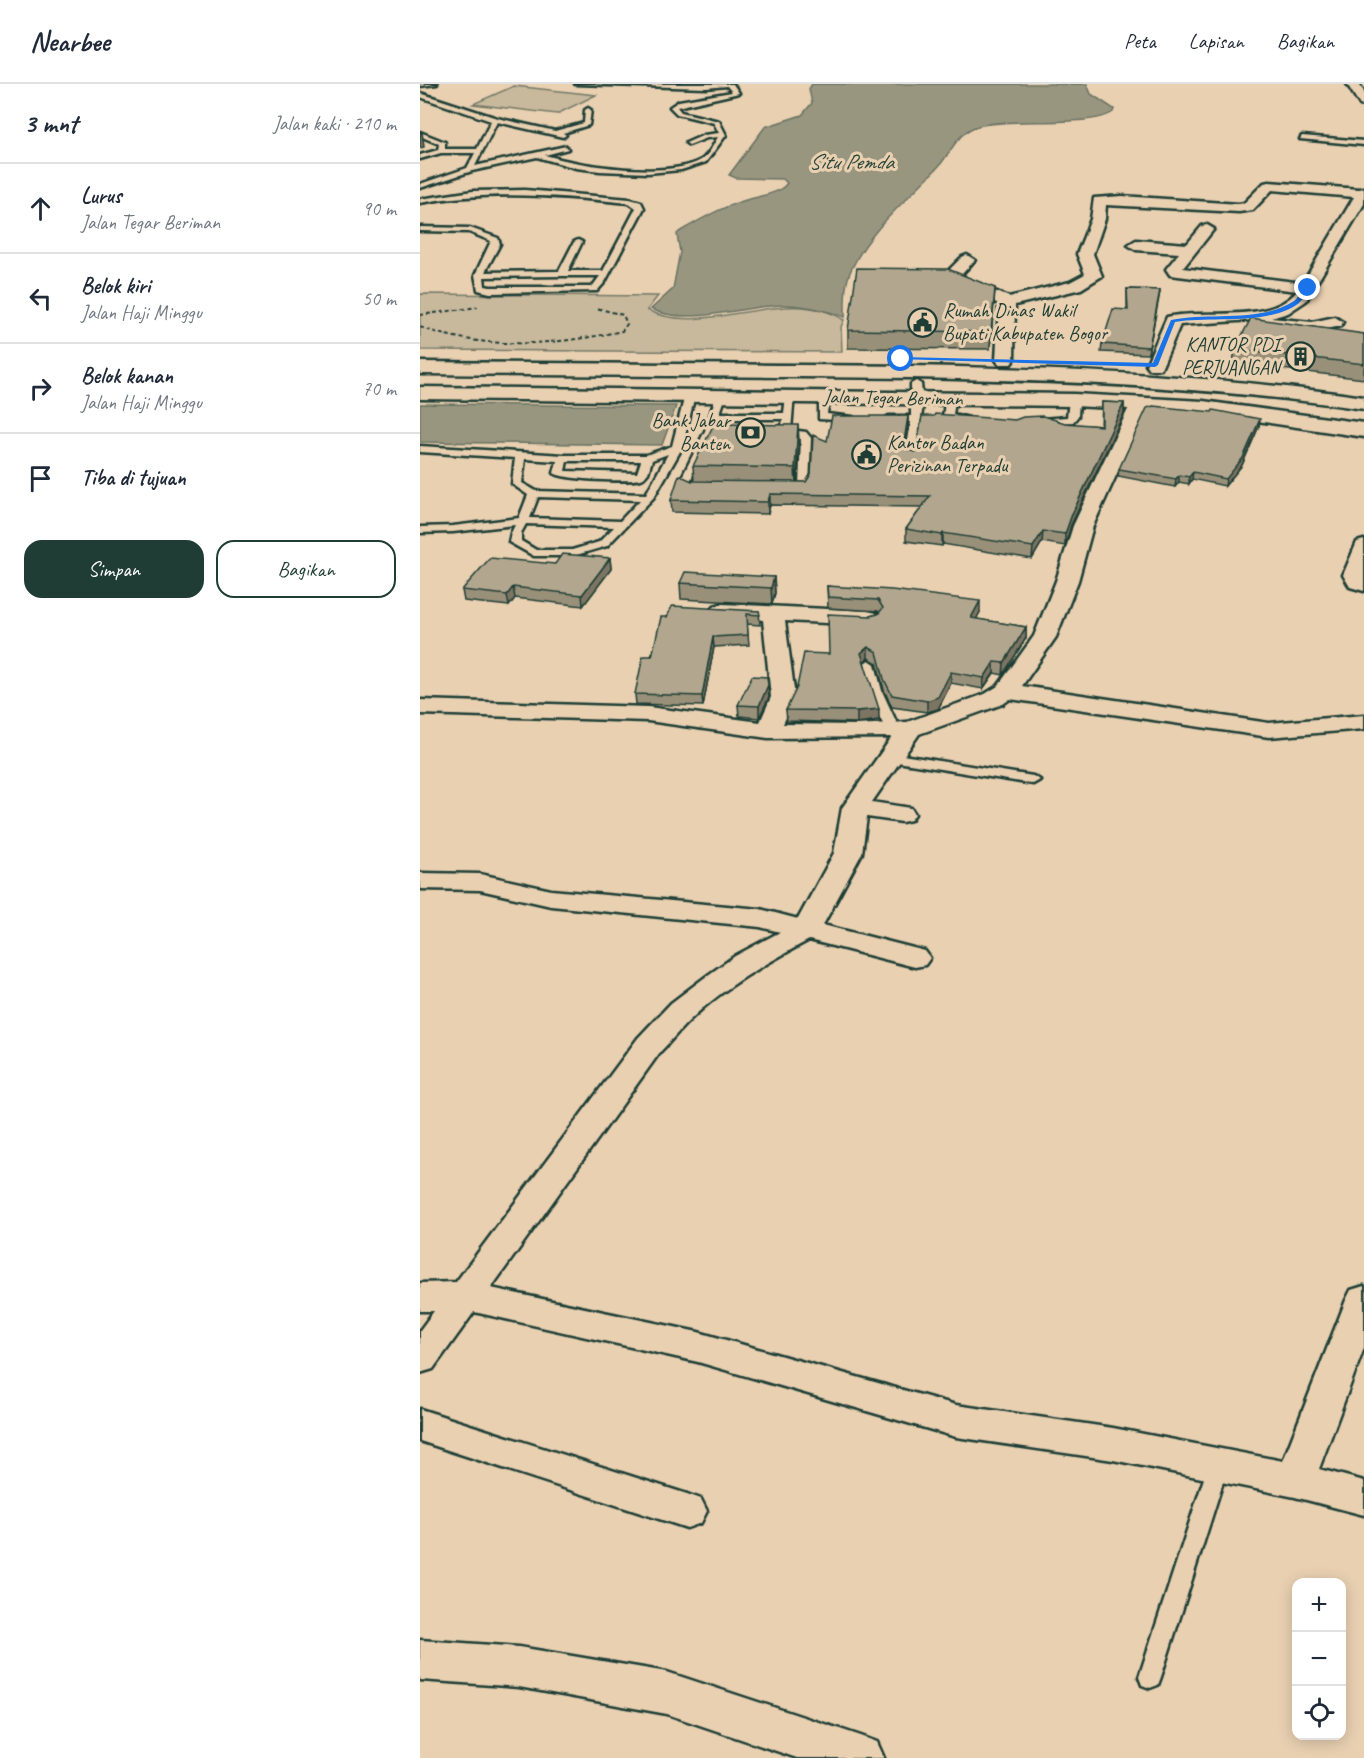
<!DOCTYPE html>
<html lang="id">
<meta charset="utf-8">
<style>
body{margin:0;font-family:Caveat,sans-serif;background:#f6f6f7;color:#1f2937}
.controls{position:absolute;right:18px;bottom:18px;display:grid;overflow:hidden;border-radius:12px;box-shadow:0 3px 15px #0003}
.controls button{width:54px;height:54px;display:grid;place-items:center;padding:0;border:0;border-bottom:2px solid #e0e1e3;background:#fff;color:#1f2937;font:30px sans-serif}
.stop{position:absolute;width:18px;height:18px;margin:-14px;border:4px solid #1a73e8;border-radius:50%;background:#fff}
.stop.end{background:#1a73e8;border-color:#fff;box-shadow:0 2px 6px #0008}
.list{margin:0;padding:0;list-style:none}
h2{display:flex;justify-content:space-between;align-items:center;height:78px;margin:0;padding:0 24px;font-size:26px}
h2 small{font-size:20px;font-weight:400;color:#747a83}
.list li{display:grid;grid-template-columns:39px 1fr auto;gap:18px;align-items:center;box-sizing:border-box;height:90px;padding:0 24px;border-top:2px solid #e0e1e3}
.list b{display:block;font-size:22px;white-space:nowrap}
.list p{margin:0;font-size:20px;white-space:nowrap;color:#747a83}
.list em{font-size:20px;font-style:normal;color:#747a83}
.actions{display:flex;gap:12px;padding:18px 24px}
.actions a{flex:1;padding:14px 0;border:2px solid #1f3d34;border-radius:18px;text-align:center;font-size:21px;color:#1f3d34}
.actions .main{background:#1f3d34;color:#fff}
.icon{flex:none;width:33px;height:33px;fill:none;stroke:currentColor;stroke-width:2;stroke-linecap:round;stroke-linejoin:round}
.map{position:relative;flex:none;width:944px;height:1674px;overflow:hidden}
header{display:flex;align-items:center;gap:36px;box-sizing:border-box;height:84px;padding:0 30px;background:#fff;border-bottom:2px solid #e0e1e3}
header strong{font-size:28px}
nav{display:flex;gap:33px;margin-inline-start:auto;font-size:21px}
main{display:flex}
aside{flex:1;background:#fff}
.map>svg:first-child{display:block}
.green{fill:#c8b89c;stroke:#747a68;stroke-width:1.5}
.water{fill:#999680;stroke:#687262;stroke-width:1.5}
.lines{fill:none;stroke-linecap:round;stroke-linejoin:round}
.lane-casing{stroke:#1f3d34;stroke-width:5}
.street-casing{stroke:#1f3d34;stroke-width:5}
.primary-casing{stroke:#1f3d34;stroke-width:5}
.path{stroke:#1f3d34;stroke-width:2;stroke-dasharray:4 3;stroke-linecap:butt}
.lane{fill:#e9d0b1;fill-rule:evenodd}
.street{fill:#e9d0b1;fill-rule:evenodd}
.primary{fill:#e9d0b1;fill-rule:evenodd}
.wall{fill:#99907a;stroke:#1f3d34;stroke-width:1.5}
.shaded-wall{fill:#7d7563;stroke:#1f3d34;stroke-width:1.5}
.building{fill:#b2a78e;stroke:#1f3d34;stroke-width:1.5}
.route{fill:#1a73e8}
.labels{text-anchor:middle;stroke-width:6;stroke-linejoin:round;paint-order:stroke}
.far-poi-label{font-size:20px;fill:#1f3d34;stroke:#e9d0b1;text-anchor:start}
.far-street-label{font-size:20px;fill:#1f3d34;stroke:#e9d0b1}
.far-water-label{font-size:22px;font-style:italic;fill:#2b463c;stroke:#e9d0b1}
</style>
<header>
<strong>Nearbee</strong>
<nav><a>Peta</a><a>Lapisan</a><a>Bagikan</a></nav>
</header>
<main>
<aside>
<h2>3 mnt<small>Jalan kaki · 210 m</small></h2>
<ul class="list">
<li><svg class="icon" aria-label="ahead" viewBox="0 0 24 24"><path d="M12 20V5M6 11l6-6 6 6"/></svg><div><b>Lurus</b><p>Jalan Tegar Beriman</p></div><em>90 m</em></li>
<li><svg class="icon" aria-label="left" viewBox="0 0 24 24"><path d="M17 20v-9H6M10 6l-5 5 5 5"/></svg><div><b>Belok kiri</b><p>Jalan Haji Minggu</p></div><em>50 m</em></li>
<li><svg class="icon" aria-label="right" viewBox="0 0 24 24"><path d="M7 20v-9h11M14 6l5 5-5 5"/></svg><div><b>Belok kanan</b><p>Jalan Haji Minggu</p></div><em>70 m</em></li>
<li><svg class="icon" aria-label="arrive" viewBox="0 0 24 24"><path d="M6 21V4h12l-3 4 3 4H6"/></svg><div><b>Tiba di tujuan</b></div></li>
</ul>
<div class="actions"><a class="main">Simpan</a><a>Bagikan</a></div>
</aside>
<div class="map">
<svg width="944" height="1674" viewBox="0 0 944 1674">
<rect width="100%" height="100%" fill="#e9d0b1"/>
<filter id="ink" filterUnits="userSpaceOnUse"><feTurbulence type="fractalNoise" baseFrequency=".0167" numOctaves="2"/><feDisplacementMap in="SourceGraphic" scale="12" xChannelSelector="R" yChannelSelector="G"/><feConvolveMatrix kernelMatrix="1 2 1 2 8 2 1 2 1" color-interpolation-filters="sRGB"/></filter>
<g filter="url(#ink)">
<path class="green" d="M94 2 176 11 137 30 53 20Z
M0 210 238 212 227 226C285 255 366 199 424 236L421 243 422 268 0 266Z"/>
<path class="water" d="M392 0H667L671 10 694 25 693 28C672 44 590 33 558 42 538 47 531 69 518 83 488 115 451 144 432 184 424 200 425 215 425 233 405 226 386 221 365 221 325 221 268 243 231 225L253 205 260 168 257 150 259 148C284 133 309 119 338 113 348 110 361 108 367 99L363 95 316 94 309 91 345 43 382 31 392 19 389 5Z
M0 320 256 322 242 361 0 358Z"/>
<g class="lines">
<defs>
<path id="lane" d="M0 0H17L0 2Z
M155 0H313L319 9 257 23 261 28 299 37 306 51 286 78 261 86 228 89 180 87 156 84 117 73 52 87 0 104V100L47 84 55 69H21L0 75V71L18 66 19 60 0 52V48L25 58V65H57L71 37 0 13V9L77 34 135 47 164 39 165 26 168 24 171 26 169 41 143 49 146 51 143 53 77 38 55 82 146 62 148 65 125 71C161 82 248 95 281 76 289 71 293 61 298 53L287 54 269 61 266 59 284 51 299 49 294 39 257 30 250 23 259 17 312 8 307 2 286 4Z
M882 52 944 57V61L880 55Z
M105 106 210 115 221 118 224 124 185 198 177 207 70 209 58 206 55 191 71 157 49 148 0 147V143L50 144 78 154 80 160 65 188 139 187 154 158 158 156 162 158 148 187H183L216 124 209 119C138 112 70 106 0 119V115L53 107ZM142 192H180L172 203H70L65 202 64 193Z
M496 297 501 300 503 321 495 375 490 378 485 375 491 338H469L464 335 469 332H491V300Z
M270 308 275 311 262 364 234 413 187 462 153 472H114L89 458 91 449 95 441 33 448 0 449V443L33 442 99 434 108 411 92 400 95 374 0 368V362L143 371H226L252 362 265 311ZM248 370 226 410 116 407 102 399 105 375 137 377 134 389C143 396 208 398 221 395 225 394 225 392 228 389L232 376ZM147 377H221L217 389 145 387ZM118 413 220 416 200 437 110 434ZM106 440 194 443 179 458 152 466H116L101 457V449Z
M301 309 306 312 300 329H364L366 312 374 310 371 346 386 348 391 354 389 401 386 407 371 409 366 406 379 401 381 355 354 351V347L361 346 363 335H299L296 344 303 347 293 350 270 397 283 403 278 406 261 402 260 397 285 347 296 312Z
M404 309 409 312 407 330 433 333V337L399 335V312Z
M531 310 536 313 533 330 549 334V338L523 332 526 313Z
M654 313 659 316 658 332 653 338 618 340V336L621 335 647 333 649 316Z
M449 576 455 580 462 607 480 646 478 649 473 650C459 646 446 594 443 580Z
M470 669 613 692 620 696 613 700 465 676 463 673 465 670Z
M798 1373 805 1376 808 1382 741 1593 738 1601 730 1604 722 1601 719 1593 788 1382 791 1376Z"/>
<path id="street" d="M927 0H939L944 8V22L940 21Z
M849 98 939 105 944 104V120L886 217 868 229 851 234 892 238 915 233 923 238 921 242 892 248 845 243 843 239 846 235 760 241 741 285H729L726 281 747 233C786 224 849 241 877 207L750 191 746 185 759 169 716 166 708 161 716 156 767 160 782 142 787 141 794 145 763 184 883 199 934 113 852 106 833 126 819 128 686 121 685 135 673 170 682 192 661 205 595 221 594 276 591 280H579L576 276 579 220 534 201 525 190 542 173 547 171 555 176 542 190 546 195 589 213 650 198 665 190 657 170 671 135 674 114 702 112 819 120 824 119 844 99Z
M720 314 726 315 729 319 673 442 658 497 636 553 602 602 849 639 944 631V645L849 653 590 615 583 620 499 650 452 718 491 724 495 730 491 736 482 738 447 733 442 769 403 841 505 867 510 874 505 881 495 883 389 856C349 878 306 901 272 934 261 944 251 957 240 968L71 1204 278 1248 536 1321 693 1344 863 1377 926 1216 931 1206 944 1202V1264L899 1385 944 1397V1431L875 1413 693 1376 536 1353 278 1278 54 1228 13 1285 0 1289V1246L14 1227H0V1199L36 1198 218 954 251 919 288 891 315 872 360 848 340 843 131 822 60 806 0 805V789L60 790 131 806 340 825 378 835 414 769 422 724 472 653 348 654 228 637 0 630V616L228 623 340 638 351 613 343 536 294 532 291 527 294 522 302 520 448 527 456 529 459 534 456 539 448 541 365 537 375 613 363 640 437 641 487 638 565 610 578 602 614 552 636 497 653 442 711 319 714 315Z
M944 456V507L930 503 923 491 937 458Z
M0 1325 267 1410 281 1415 287 1427 281 1439 267 1444 0 1357Z
M0 1556 99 1563 247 1588 441 1652 457 1658 464 1674H377L247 1630 99 1603 0 1596Z"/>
<path id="primary" d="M0 278C127 279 253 280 380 281 569 282 757 286 944 313V325C757 298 569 294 380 293 253 292 127 291 0 290Z
M0 303 654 310 783 317 944 339V353L783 329 654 322 0 315Z"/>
</defs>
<use href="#lane" class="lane-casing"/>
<use href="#street" class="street-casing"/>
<use href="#primary" class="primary-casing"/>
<path class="path" d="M0 231 58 223
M0 243C65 267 136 261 202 247L207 240 203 231 176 224"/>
<use href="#lane" class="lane"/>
<use href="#street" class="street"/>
<use href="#primary" class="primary"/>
</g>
<path class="wall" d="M575 204 570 265 428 264V246Z
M707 205 740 206 728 270 681 268 682 260 707 226Z
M944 250V295L813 279 815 265Z
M682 318 704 319V329L651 441 645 462 622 458 612 475 523 460 522 462 486 457V445L502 423 350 421 348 430 252 428 251 416 272 397H274L273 382 379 356 376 398H386L391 390 407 357 488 332V343L484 365 494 368 595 336 681 342Z
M839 342 822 381 805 402 772 395 769 400 759 398 755 403 698 392 699 385Z
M190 474 191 485 163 522 95 514 89 522 44 517 42 506 135 480Z
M354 493 355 509 352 520 261 515 260 499Z
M407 502 560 528 556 535 606 543V554L583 591 574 589 563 605 531 599 518 625 507 628 472 623 464 606 457 579 448 574 444 578 459 636 437 639 367 637 366 626 409 570 450 532 458 530 459 529 458 527 408 524Z
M339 527 340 541 327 540 329 561 294 563 283 622 216 620 215 610 247 533Z
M349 613 339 634 319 632 318 621Z"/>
<path class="shaded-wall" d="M2 48 4 63 0 64V49Z
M575 204 574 220 570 265 571 248Z
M740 206 739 214 728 270 729 263Z
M704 319V329L651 441 645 462V450L652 430Z
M488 332V343L483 375V364Z
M840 335 839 342 822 381 805 402 806 395Z
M378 341 379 356 376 400 375 384Z
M773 388 772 395 769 400V393Z
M759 391V398L755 403 756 395Z
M350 410V421L348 430V418Z
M623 447 622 458 612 475 613 463Z
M523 449V460L522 462V451Z
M190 474 191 485 163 522 162 511Z
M354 493 355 509 352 520 351 504Z
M93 503 95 514 89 522 87 511Z
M560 517V528L551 545V534Z
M606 543V554L583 591 584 579Z
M293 553 294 563 283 622 282 612Z
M448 563V574L441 580V569Z
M574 578V589L563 605 564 594Z
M531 588V599L518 625 507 628V617Z
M348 601 349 613 339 634V622Z
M459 625V636L437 639V627Z"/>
<path class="building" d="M437 184 528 185 575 204 571 248 428 246Z
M707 205 740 206 729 263 682 260 693 225 708 226Z
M831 234 944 250V280L815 265Z
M682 318 704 319 652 430 645 450 623 447 613 463 523 449 522 451 486 445 510 412 350 410 348 418 251 416 259 391 272 397 386 398 391 390 393 351 407 357 412 332H488L483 364 494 368 496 367 502 332H514L515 330 595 336 603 333 623 332 645 339 682 342Z
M733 322 792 328 793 326 840 335 823 374 806 395 773 388 769 393 759 391 756 395 699 385 727 324Z
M294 340 378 341 375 384 273 382Z
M142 470 190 474 162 511 93 503 87 511 42 506 70 474 135 480Z
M265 488 354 493 351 504 260 499Z
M407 502 472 506 560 517 551 534 606 543 584 579 574 578 564 594 531 588 518 613 507 617 472 611 464 595 457 568 448 563 441 569 459 625 437 627 366 626 377 603 384 569 409 570 408 530 450 532 458 530 463 524 458 516 408 513Z
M252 522 339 527 340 531 327 530 328 551 293 553 282 612 215 610 223 572H232L241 533H247Z
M332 592 347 593 348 601 339 622 318 621Z"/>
</g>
<path class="route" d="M886 203 891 204C887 209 883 215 879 219 849 242 791 232 755 238L738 281 735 283 478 275 481 273 733 279 751 236C789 228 841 239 874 217 878 214 882 207 886 203Z"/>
<defs>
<symbol id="civic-ring" viewBox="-11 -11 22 22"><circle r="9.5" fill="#e9d0b1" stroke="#1f3d34" stroke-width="1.5"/><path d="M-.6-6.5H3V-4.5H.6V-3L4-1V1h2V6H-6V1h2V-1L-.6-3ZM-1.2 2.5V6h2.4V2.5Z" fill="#1f3d34"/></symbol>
<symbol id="building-ring" viewBox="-11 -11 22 22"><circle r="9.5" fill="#e9d0b1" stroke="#1f3d34" stroke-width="1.5"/><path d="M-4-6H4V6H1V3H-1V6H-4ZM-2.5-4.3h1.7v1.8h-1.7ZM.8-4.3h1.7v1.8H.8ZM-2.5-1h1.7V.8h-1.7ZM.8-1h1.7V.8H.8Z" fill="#1f3d34"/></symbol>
<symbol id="bank-ring" viewBox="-11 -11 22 22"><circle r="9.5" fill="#e9d0b1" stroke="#1f3d34" stroke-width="1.5"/><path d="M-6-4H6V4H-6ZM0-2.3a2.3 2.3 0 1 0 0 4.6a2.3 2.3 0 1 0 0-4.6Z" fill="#1f3d34"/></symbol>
</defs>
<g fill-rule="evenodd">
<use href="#civic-ring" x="486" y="222" width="33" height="33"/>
<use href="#building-ring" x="864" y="256" width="33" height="33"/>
<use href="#bank-ring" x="314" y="332" width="33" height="33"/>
<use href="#civic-ring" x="430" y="354" width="33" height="33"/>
</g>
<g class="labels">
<g class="far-poi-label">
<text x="523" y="233">Rumah Dinas Wakil<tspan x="523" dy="23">Bupati Kabupaten Bogor</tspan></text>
<text x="860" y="267" text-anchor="end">KANTOR PDI<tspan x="860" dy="23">PERJUANGAN</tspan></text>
<text x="310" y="343" text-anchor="end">Bank Jabar<tspan x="310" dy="23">Banten</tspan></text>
<text x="467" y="365">Kantor Badan<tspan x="467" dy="23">Perizinan Terpadu</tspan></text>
</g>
<g class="far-street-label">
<text transform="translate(473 313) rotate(1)" y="7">Jalan Tegar Beriman</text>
</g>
<g class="far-water-label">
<text x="431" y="85">Situ Pemda</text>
</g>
</g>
</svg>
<div class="controls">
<button>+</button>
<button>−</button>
<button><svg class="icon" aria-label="locate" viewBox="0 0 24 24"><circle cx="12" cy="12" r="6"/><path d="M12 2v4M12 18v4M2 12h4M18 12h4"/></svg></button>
</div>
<div class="stop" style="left:481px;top:275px"></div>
<div class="stop end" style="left:888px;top:204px"></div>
</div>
</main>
